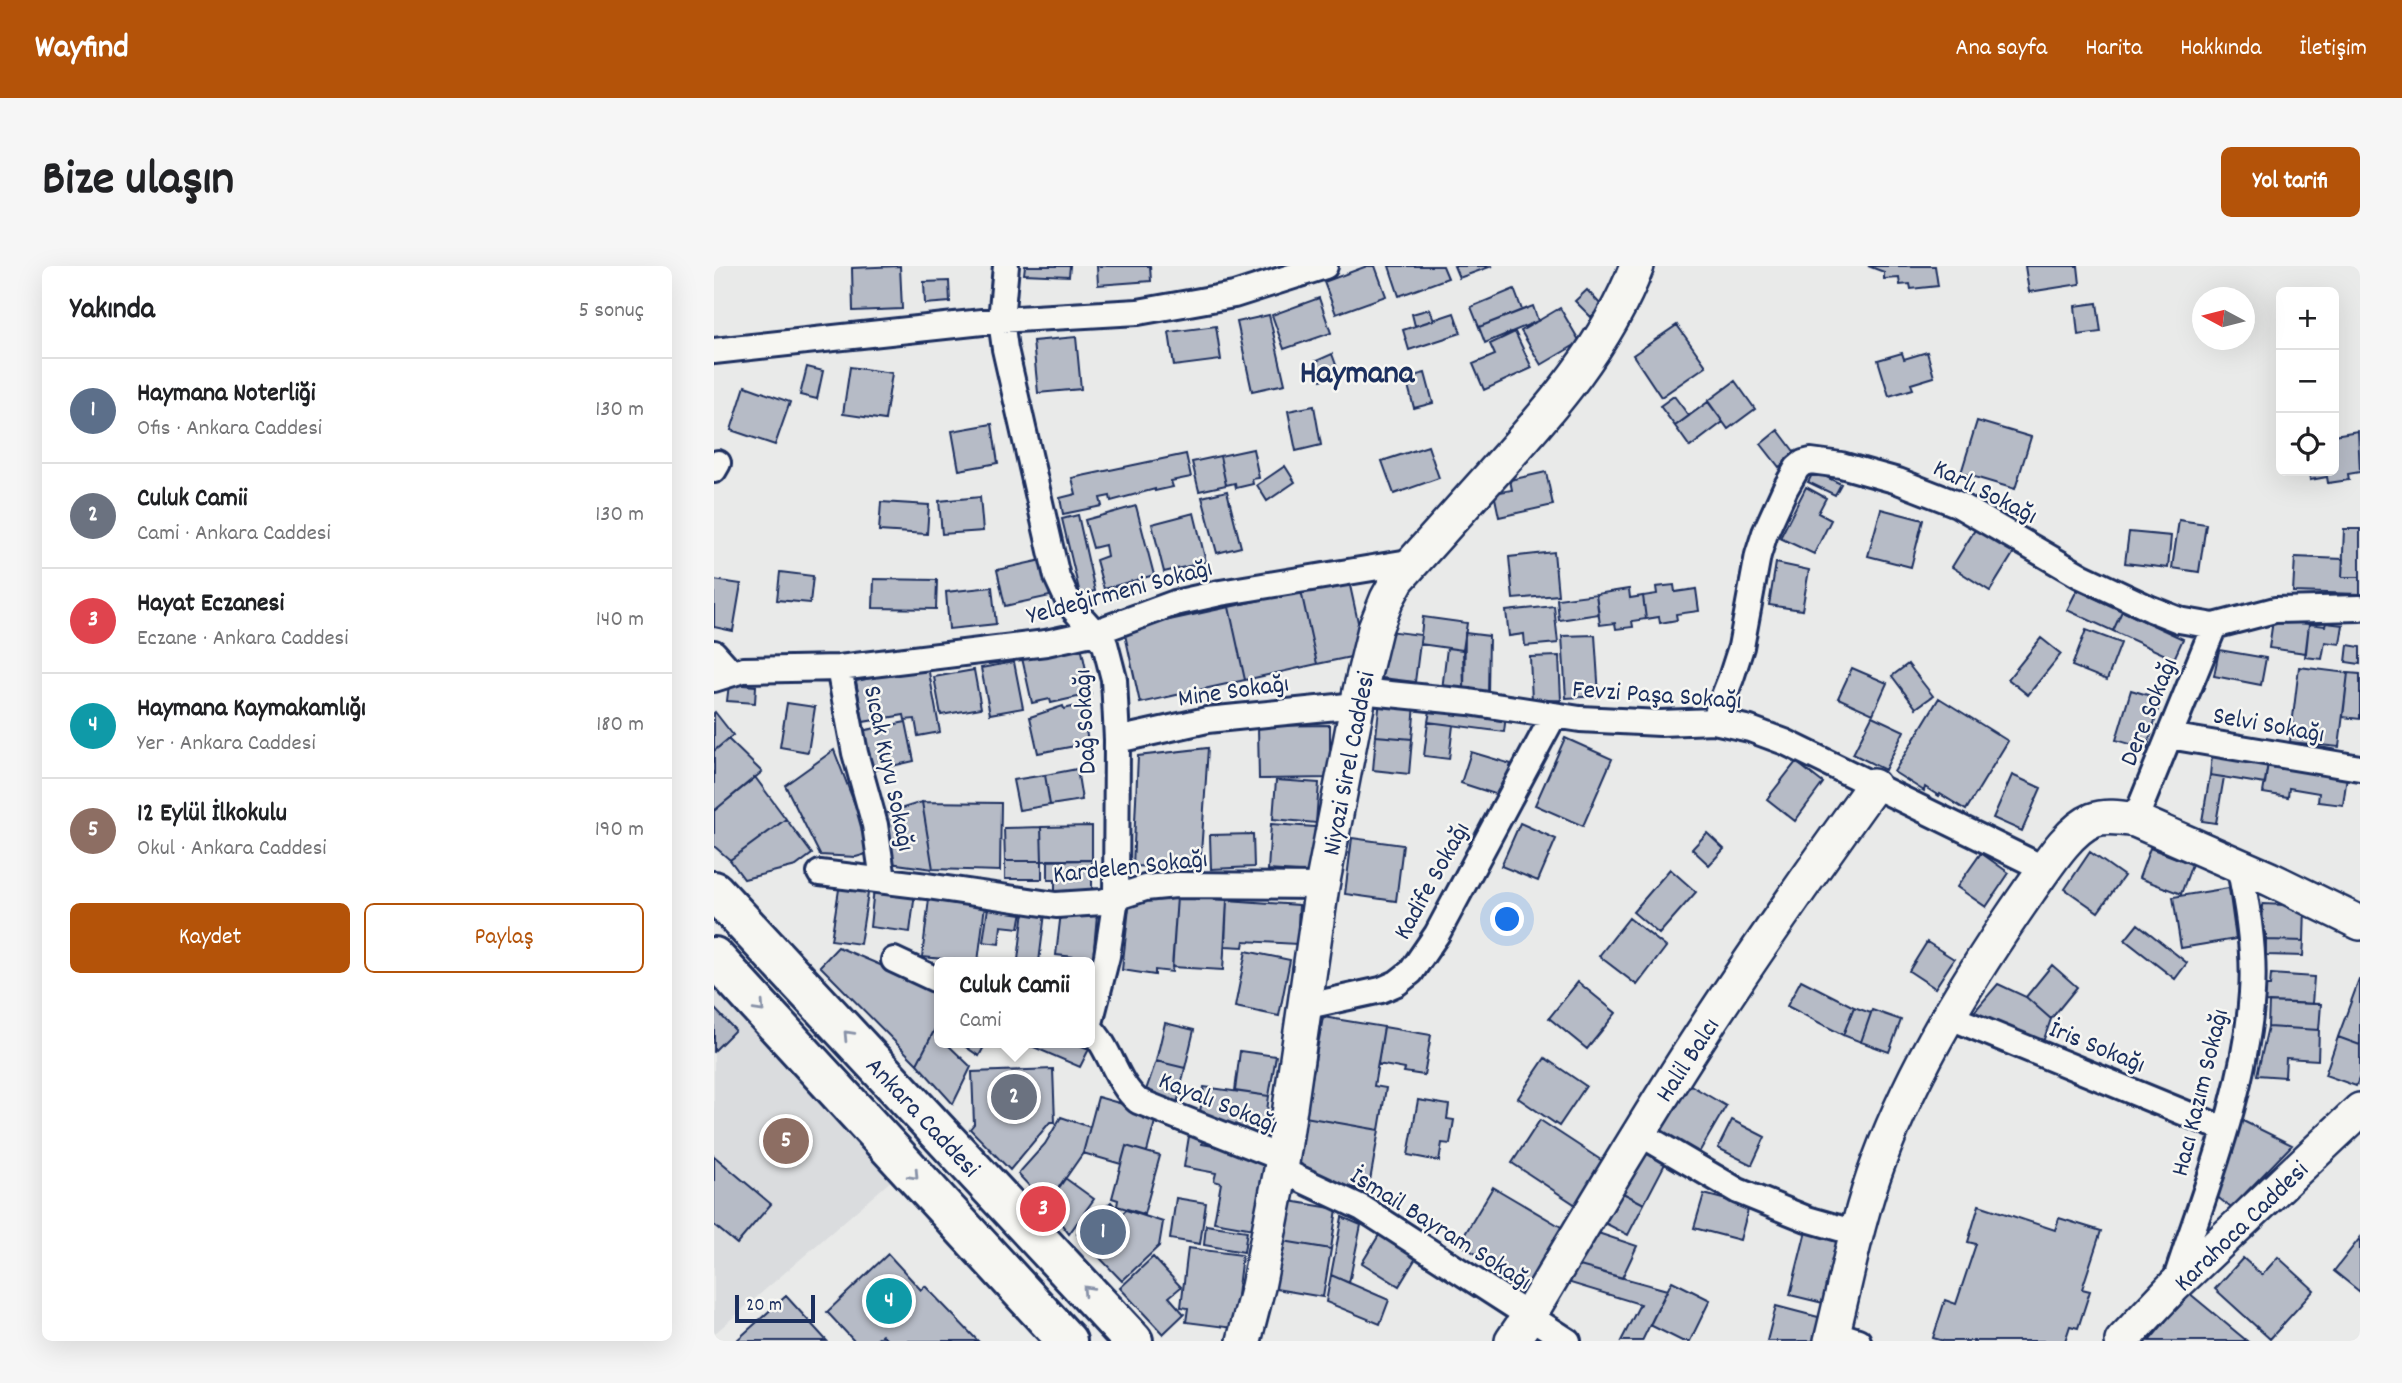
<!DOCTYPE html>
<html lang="tr">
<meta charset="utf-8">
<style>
body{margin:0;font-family:Dekko,sans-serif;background:#f6f6f6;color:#202124}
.controls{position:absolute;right:21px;top:21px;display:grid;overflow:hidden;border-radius:10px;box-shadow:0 7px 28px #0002}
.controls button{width:63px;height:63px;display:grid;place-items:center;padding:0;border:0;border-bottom:2px solid #e0e0e0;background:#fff;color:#202124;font:35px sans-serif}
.compass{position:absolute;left:1478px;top:21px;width:63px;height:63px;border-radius:50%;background:#fff;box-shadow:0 7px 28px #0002;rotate:277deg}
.scale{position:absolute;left:21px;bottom:18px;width:80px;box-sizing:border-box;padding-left:7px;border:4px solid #1b2f5e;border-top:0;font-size:19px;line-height:24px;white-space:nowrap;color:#1b2f5e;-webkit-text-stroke:5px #f6f6f2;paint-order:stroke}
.you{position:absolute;left:794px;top:654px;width:24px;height:24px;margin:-18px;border:5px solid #fff;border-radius:50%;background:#1a73e8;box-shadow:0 0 0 10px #1a73e833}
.badge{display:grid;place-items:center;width:46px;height:46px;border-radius:50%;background:#b45309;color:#fff;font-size:23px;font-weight:700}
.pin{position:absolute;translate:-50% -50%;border:4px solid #fff;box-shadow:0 2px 7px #0006}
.popup{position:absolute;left:220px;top:691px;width:161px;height:91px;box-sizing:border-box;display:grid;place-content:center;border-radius:10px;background:#fff;filter:drop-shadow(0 2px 5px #0005);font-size:23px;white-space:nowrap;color:#757577}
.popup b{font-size:26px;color:#202124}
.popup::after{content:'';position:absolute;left:50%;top:100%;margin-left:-14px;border:14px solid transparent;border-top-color:#fff}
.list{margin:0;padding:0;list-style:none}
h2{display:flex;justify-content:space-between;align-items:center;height:91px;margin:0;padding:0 28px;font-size:30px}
h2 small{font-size:23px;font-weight:400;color:#757577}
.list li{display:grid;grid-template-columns:46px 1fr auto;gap:21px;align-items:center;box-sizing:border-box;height:105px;padding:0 28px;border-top:2px solid #e0e0e0}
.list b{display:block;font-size:26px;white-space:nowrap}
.list p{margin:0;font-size:23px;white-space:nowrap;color:#757577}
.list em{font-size:23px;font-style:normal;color:#757577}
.actions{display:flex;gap:14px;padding:21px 28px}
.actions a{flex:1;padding:16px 0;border:2px solid #b45309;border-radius:10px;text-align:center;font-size:24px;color:#b45309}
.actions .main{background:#b45309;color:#fff}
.icon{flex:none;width:38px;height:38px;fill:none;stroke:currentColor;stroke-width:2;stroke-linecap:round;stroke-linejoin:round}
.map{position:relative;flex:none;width:1646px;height:1075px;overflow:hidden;border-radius:10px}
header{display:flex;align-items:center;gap:42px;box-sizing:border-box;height:98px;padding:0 35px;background:#b45309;color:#fff}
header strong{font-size:33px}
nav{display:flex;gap:38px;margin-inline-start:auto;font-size:24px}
.intro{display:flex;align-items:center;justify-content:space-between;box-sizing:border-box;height:168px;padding:0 42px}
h1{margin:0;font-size:49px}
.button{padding:18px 32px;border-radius:10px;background:#b45309;color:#fff;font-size:24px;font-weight:700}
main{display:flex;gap:42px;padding:0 42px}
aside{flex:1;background:#fff;border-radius:10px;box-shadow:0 7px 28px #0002}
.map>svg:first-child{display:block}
.built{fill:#dadcde}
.building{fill:#b6bbc6;stroke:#1b2f5e;stroke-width:2}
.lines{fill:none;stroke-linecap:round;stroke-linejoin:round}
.street-casing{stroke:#1b2f5e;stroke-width:30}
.secondary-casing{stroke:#1b2f5e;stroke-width:38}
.primary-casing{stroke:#1b2f5e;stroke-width:44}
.street{stroke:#f6f6f2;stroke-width:24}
.secondary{stroke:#f6f6f2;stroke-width:33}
.primary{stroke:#f6f6f2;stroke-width:38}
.oneway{stroke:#8892a8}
.labels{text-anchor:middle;stroke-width:5;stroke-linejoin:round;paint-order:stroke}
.street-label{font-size:26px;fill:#1b2f5e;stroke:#f6f6f2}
.district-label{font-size:33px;font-weight:bold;fill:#1b2f5e;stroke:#f6f6f2}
</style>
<header>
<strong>Wayfind</strong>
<nav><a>Ana sayfa</a><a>Harita</a><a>Hakkında</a><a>İletişim</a></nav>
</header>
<div class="intro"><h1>Bize ulaşın</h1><a class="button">Yol tarifi</a></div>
<main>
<aside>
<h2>Yakında<small>5 sonuç</small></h2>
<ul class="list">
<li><span class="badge" style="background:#5c6f8a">1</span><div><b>Haymana Noterliği</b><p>Ofis · Ankara Caddesi</p></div><em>130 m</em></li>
<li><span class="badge" style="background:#6b7280">2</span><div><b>Culuk Camii</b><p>Cami · Ankara Caddesi</p></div><em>130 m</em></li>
<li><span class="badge" style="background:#e0444e">3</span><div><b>Hayat Eczanesi</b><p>Eczane · Ankara Caddesi</p></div><em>140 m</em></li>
<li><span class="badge" style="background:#0f9aa8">4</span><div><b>Haymana Kaymakamlığı</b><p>Yer · Ankara Caddesi</p></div><em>180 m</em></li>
<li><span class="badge" style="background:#8d6e63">5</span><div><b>12 Eylül İlkokulu</b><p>Okul · Ankara Caddesi</p></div><em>190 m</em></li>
</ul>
<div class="actions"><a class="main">Kaydet</a><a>Paylaş</a></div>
</aside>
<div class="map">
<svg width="1646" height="1075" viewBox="0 0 1646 1075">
<rect width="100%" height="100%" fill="#e9eae9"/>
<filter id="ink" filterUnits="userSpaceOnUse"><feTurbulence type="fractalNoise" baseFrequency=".0143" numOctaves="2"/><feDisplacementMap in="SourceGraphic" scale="14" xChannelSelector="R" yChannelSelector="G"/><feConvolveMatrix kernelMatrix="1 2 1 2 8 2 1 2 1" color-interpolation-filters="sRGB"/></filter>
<g filter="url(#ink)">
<path class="built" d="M0 722 179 913 0 1068Z"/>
<path class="building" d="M186 0 188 43 139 45 138 2Z
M311 0H356L355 10 310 8Z
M383 0H436L437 15 384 19Z
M653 0H661L672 30 622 48 610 16Z
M675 0H729L734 12 685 30Z
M740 0H778L745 12Z
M1154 0H1221L1224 20 1197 23 1196 18 1186 19 1185 12 1170 13V6Z
M1311 0H1364L1366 18 1315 26Z
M235 15 236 36 211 38 210 16Z
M800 23 808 44 765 61 757 41Z
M873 24 888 40 877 51 861 35Z
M605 32 617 67 570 83 558 49Z
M1383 37 1387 66 1364 69 1361 40Z
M819 40 824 55 771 77 765 61Z
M846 42 866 76 827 99 807 65Z
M716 43 720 54 701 60 698 48Z
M740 47 747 67 695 84 689 64Z
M555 49 571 118 538 125 523 56Z
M963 59 992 100 947 131 919 89Z
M502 60 507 94 460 100 455 66Z
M801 66 818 102 770 124 759 98 781 89 776 78Z
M362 71 367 123 324 127 319 75Z
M1213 86 1220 111 1197 118 1199 123 1175 130 1164 94 1188 87 1190 93Z
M618 88 625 107 607 114 600 96Z
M93 101 109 105 103 133 86 129Z
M136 101 178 107 171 154 129 148Z
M711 107 719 137 700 142 692 112Z
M1021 115 1041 143 1014 163 994 135Z
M31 120 76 136 61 179 17 164Z
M960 130 975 150 961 160 946 140Z
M994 136 1009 156 976 181 961 160Z
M600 140 607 179 582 185 574 145Z
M1263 155 1317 171 1301 223 1247 207Z
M278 158 284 197 245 204 238 165Z
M1064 164 1082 188 1065 201 1047 178Z
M1644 165 1646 206 1634 208 1635 214 1614 217 1613 211 1596 214 1595 205H1620V169Z
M714 180 725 212 680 228 668 195Z
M539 183 545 212 538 213 539 218 522 222 521 217 512 219 506 190Z
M472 188 477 211 457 215 459 221 441 225V223L397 235 396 230 386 232 388 240 349 248 346 232 362 228 358 212Z
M506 190 512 219 485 225 478 196Z
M571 200 581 216 553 235 543 219Z
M1100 205 1127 218 1121 229 1094 216Z
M832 206 839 239 785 251 780 227 798 224 796 214Z
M1092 221 1112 232 1104 247 1117 254 1100 288 1066 272Z
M513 225 527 281 503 287 488 231Z
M266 231 269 265 228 268 225 235Z
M167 236 215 239 213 268 165 265Z
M422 240 440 309 390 323 382 294 393 290 391 279 379 282 371 254Z
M1167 243 1209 254 1197 301 1154 290Z
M480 247 492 296 450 306 438 258Z
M364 249 381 325 366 328 348 253Z
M1465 254 1492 258 1485 306 1458 302Z
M1264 259 1302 283 1276 325 1238 301Z
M1630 263H1646V311H1628Z
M1415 266 1457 270 1454 302 1411 297Z
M840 286 844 329 799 333 795 291Z
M1581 291 1629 293 1628 311H1646V328L1579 326Z
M328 294 336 330 291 340 283 304Z
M1062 297 1095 304 1088 344 1055 339Z
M66 306 99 310 96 337 63 334Z
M160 313 223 314 222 343 159 342Z
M0 314 27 318 19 365 0 361Z
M635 315 651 388 603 398 587 325Z
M960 319 961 326 982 323 985 345 962 348 963 354 946 357 945 351 932 353 929 330 943 328 942 321Z
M278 321 282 358 235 363 232 326Z
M915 323 916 332 929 330 932 353 918 355 919 361 902 363 901 357 886 359 882 328Z
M1363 324 1408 345 1399 365 1353 344Z
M587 325 603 398 531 414 515 341Z
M882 328 885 348 845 354 843 333Z
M840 340 844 377 811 380 810 368 795 370 792 345Z
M515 341 531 414 426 437 410 364Z
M1408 345 1469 373 1460 393 1399 365Z
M709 351 753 357 749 384 706 378Z
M1559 354 1595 358 1592 387 1555 382Z
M1612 357 1629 359 1626 378 1611 376 1608 393 1591 391 1595 358 1611 360Z
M1372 364 1407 377 1393 414 1358 400Z
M674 365 707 369 701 416 668 412Z
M751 367 775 370 774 428 750 427Z
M881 369 885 430 852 432 848 370Z
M1327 372 1347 388 1314 429 1294 413Z
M1634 379 1646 381V398L1632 396Z
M367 380 377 428 337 437 336 433 318 437 308 392Z
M733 382 749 384 750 427 728 424Z
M1505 384 1552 392 1547 419 1500 410Z
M845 390 847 434 818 435 816 391Z
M300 396 309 442 276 448 267 402Z
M1194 398 1219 430 1202 442 1178 410Z
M214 401 226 466 204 470 201 453 191 454 190 449 149 456 142 415Z
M1585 401 1634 407 1625 481 1576 476Z
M1138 402 1173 417 1159 448 1124 432Z
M260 404 267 442 227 449 220 411Z
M1634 407 1646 408V453L1629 451Z
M15 418 42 420 41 437 13 435Z
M1417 424 1447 433 1433 483 1402 474Z
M1225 432 1294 475 1252 544 1226 528 1225 530 1211 521 1210 525 1180 506Z
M666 434 701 438 698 473 662 470Z
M73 437 101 441 94 486 66 481Z
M366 439 374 474 360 478 361 480 324 487 316 451 349 440 350 443Z
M717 439 792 449 790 466 714 456Z
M1 446 19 469 0 485V447Z
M1158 450 1190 465 1171 504 1139 488Z
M192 456 200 495 156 505 147 465Z
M714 456 739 459 735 493 710 490Z
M616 459V512L545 513 544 460Z
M662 470 698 473 695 508 659 504Z
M851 472 898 493 869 560 821 539Z
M14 473 48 506 0 545V485Z
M494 482 486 603 419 600 424 490Z
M120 484 159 586 142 591 106 589 71 519Z
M757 486 797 498 787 530 747 517Z
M1498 489 1554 497 1551 518 1496 509Z
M1082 496 1109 517 1081 555 1053 533Z
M1554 497 1633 510 1629 539 1604 536 1605 527 1575 522 1574 531 1549 527Z
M363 503 368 534 336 539 331 509Z
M331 509 336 539 305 544 299 514Z
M1298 509 1327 522 1308 565 1279 552Z
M1496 509 1510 511 1502 557 1488 555Z
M41 511 72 553 16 594 0 580V545Z
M562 514 605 517 602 557 559 553Z
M208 536 219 603 176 597 167 549Z
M208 536 287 537 286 605 219 603Z
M72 553 98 588 82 600 30 613 16 594Z
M806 557 842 573 824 615 787 600Z
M557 558 601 561 598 607 554 604Z
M378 560V594L328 595 327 561Z
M327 561 328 595H291L290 562Z
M993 567 1010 583 995 599 978 583Z
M539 568 540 601 497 603 496 569Z
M638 572 689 579 682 635 631 628Z
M1436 582 1478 598 1467 628 1425 612Z
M1376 586 1410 610 1384 646 1351 623Z
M1267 587 1295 607 1272 641 1243 621Z
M334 594H378V631L341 632V614H334Z
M291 595H328V613H291Z
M956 603 982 626 945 668 919 646Z
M126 617 155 621 146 678 117 674Z
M160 622 201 627 196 666 156 661Z
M1515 622 1522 673 1467 682 1459 631Z
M463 631 513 634 509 704 458 701Z
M463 631 458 706 441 704V709L408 704 416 633Z
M215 633 271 639 264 696 208 691Z
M513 634 585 639 583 678 530 675 529 681 511 680Z
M1549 638 1591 640 1590 675 1552 674V667L1548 666Z
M274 641 308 645 305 662 287 660 285 678 269 676Z
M310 644 331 647 325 696 304 694Z
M347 646 383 649 379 693 342 689Z
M915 652 952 681 923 719 885 690Z
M1424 658 1473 697 1461 713 1411 674Z
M1552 674 1590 675 1589 690 1552 689Z
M1213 676 1240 693 1221 722 1195 705Z
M124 681 225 724V755L203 798 106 700Z
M532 685 576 694 565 750 521 741Z
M1338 699 1363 721 1337 753 1312 731Z
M1557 708 1600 711 1598 738 1549 736 1550 720H1556Z
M1087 714 1140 741 1129 769 1073 740Z
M1645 714H1646V779L1624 771Z
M864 716 902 747 873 783 835 752Z
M1284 718 1312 731 1337 753 1329 776 1260 746Z
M1555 736 1607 738 1605 764 1554 761Z
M1140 741 1157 747 1147 776 1129 769Z
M0 742 21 764 0 785Z
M1158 744 1187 754 1175 786 1147 776Z
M609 751 670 761 660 820 672 822 665 864 591 851Z
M451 757 480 764 471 802 442 795Z
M670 761 717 769 710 809 690 806 691 803 664 798Z
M1554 761 1605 764 1604 794 1572 792 1571 811 1543 809Z
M220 765 225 770V777H232L257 801 239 838 203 798Z
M1624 771 1646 779V810L1642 820 1611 809Z
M246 777H272L265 790Z
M316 777H361L375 783 366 801 315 779Z
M526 785 562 790 555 830 521 825Z
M831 792 872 820 845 860 804 832Z
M442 795 471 802 461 847 429 833Z
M339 803 341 856H336L296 904 256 863 260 858 258 806Z
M973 817 1012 840 983 890 944 867Z
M490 821 555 830 549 874 485 852Z
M384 831 443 848 433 886 412 880 407 898 369 887Z
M704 834 735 839 733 853 740 854 736 878 728 877 725 895 694 889Z
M347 851 376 861 369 887 333 939 304 908 331 878Z
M591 851 665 864 654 926 582 905Z
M1525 853 1578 879 1517 942 1501 929Z
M826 854 893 898 865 941 798 897Z
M1018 854 1051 871 1038 899 1004 882Z
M475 870 489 872 488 878 515 883 553 897 540 963 500 956 507 917 500 915 502 907 470 901Z
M412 880 446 890 430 948 403 940 404 934 398 932Z
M932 882 953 894 930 938 909 927Z
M0 890 57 938 23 978 0 959Z
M351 912 380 933 355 968 333 939Z
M779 921 854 965 820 1022 745 978Z
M903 924 930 938 914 969 887 955Z
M990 928 1035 940 1026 974 980 962Z
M462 932 492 937 486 978 456 973Z
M570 934 623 943 617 983 563 974Z
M397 936 408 948 412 944 449 956 445 980 408 1015 363 968Z
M1265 939 1341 964 1345 952 1387 965 1368 1023 1376 1025 1364 1062 1356 1060 1351 1075H1230L1219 1072 1231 1034 1242 1038 1262 978 1254 976Z
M628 951 647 959 635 1017 617 1009Z
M492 959 533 965 530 986 490 979Z
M1092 965 1124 973 1109 1037 1076 1029Z
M881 966 923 980 908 1012 862 999Z
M665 969 702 992 685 1020 648 997Z
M1646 972V1026L1620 1005Z
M563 974 617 983 609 1031 556 1022Z
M474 982 528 989 519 1062 472 1056 474 1042 467 1041Z
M174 988 207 1024 211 1020 264 1075H174L168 1069 161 1075H140L113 1046Z
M439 991 467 1021 455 1031 470 1048 449 1068 406 1022Z
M1564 991 1600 1024 1556 1073 1501 1023 1529 992 1548 1009Z
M862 999 953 1024 928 1075H907L926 1038 853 1016Z
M617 1009 675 1034 666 1058 612 1036Z
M958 1015 996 1034 976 1075H968L936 1059Z
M1475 1027 1533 1075H1435Z
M72 1030 113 1075H22Z
M1062 1040 1108 1052 1102 1075H1053Z"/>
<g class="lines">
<defs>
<path id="street" d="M292 0 287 54 291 83 343 311 356 339 391 378 400 413 403 474 402 632 393 690 375 761
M0 85 287 54 424 46 520 29 611 0
M0 204 4 197
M0 387 18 407
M125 402 141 487 161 559 169 614
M0 413 29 404 125 402 332 377 382 366 461 337 506 327 701 295
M646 425 755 436 866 453 946 457 1000 455 1036 463 1071 476 1331 603
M1000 455 1017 412 1027 381 1044 289 1051 267 1071 223 1083 202 1089 197 1097 195 1127 199 1184 215 1243 238 1367 310 1437 343 1465 354 1500 360 1561 344 1646 342
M1455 470 1646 502
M403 474 493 454 643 439
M1421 554 1500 360
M106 607 213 620 342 639 388 636 431 622 462 619 608 620
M180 694 225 715
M589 741 667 724 683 717 697 706 723 668 840 449
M1234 750 1510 863
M375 761C397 782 401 816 424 835L568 892
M925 867 1024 925 1093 953 1142 967
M567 904 648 942 854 1075
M1461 1016C1491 924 1532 824 1538 727 1541 684 1534 641 1525 600
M1119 1067 1144 1075"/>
<path id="secondary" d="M530 1075 544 1021 567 904 608 620 646 425 661 363 673 333 684 313C716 277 748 242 780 206 836 144 893 79 923 0
M798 1075 815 1050C871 956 927 861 987 769 1042 684 1100 602 1159 520
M1117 1075C1132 1015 1143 953 1165 895 1201 798 1256 710 1315 625 1331 603 1354 564 1379 554 1392 549 1408 552 1421 554L1556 613 1646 657
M1408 1075 1460 1020 1646 844"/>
<path id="primary" d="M0 625 419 1075
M0 691 353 1075"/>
</defs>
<use href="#street" class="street-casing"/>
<use href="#secondary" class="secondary-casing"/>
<use href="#primary" class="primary-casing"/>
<use href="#street" class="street"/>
<use href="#secondary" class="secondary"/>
<use href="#primary" class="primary"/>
</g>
<defs><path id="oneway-chevron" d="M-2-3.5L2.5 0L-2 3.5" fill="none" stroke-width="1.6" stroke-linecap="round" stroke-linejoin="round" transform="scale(1.75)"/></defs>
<g class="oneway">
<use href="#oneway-chevron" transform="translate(46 742) rotate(47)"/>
<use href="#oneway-chevron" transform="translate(134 769) rotate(-133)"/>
<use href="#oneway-chevron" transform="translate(200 909) rotate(47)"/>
<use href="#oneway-chevron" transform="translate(373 1024) rotate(-133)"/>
</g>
</g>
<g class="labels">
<g class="street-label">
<text transform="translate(1272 224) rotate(27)" y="9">Karlı Sokağı</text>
<text transform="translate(405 324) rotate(-15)" y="9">Yeldeğirmeni Sokağı</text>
<text transform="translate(519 423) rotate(-8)" y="9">Mine Sokağı</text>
<text transform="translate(943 427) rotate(4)" y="9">Fevzi Paşa Sokağı</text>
<text transform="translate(1433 445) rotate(-68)" y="9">Dere Sokağı</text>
<text transform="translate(369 456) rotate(-93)" y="9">Dağ Sokağı</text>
<text transform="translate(1555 457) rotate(10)" y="9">Selvi Sokağı</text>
<text transform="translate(633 497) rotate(-79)" y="9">Niyazi Sirel Caddesi</text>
<text transform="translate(177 502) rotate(78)" y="9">Sıcak Kuyu Sokağı</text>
<text transform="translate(416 599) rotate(-6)" y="9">Kardelen Sokağı</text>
<text transform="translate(716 614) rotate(-61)" y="9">Kadife Sokağı</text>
<text transform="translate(1384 779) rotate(22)" y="9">İris Sokağı</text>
<text transform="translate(972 793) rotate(-57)" y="9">Halil Balcı</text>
<text transform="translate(1484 826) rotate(-76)" y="9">Hacı Kazım Sokağı</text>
<text transform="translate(505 835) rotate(22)" y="9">Kayalı Sokağı</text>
<text transform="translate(210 850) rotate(47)" y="9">Ankara Caddesi</text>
<text transform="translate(1526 959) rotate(-44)" y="9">Karahoca Caddesi</text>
<text transform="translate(728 961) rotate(32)" y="9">İsmail Bayram Sokağı</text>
</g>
<g class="district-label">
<text x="643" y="116">Haymana</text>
</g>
</g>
</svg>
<div class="controls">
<button>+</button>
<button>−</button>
<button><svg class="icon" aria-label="locate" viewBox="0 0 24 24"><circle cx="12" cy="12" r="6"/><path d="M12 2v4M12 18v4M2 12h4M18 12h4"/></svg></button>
</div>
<svg class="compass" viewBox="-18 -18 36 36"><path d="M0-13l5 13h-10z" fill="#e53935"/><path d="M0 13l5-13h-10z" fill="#757577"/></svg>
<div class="scale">20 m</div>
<div class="you"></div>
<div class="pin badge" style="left:389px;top:966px;background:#5c6f8a">1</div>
<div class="pin badge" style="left:300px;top:831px;background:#6b7280">2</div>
<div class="popup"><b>Culuk Camii</b>Cami</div>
<div class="pin badge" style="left:329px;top:943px;background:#e0444e">3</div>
<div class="pin badge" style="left:175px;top:1035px;background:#0f9aa8">4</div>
<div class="pin badge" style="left:72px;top:875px;background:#8d6e63">5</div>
</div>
</main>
